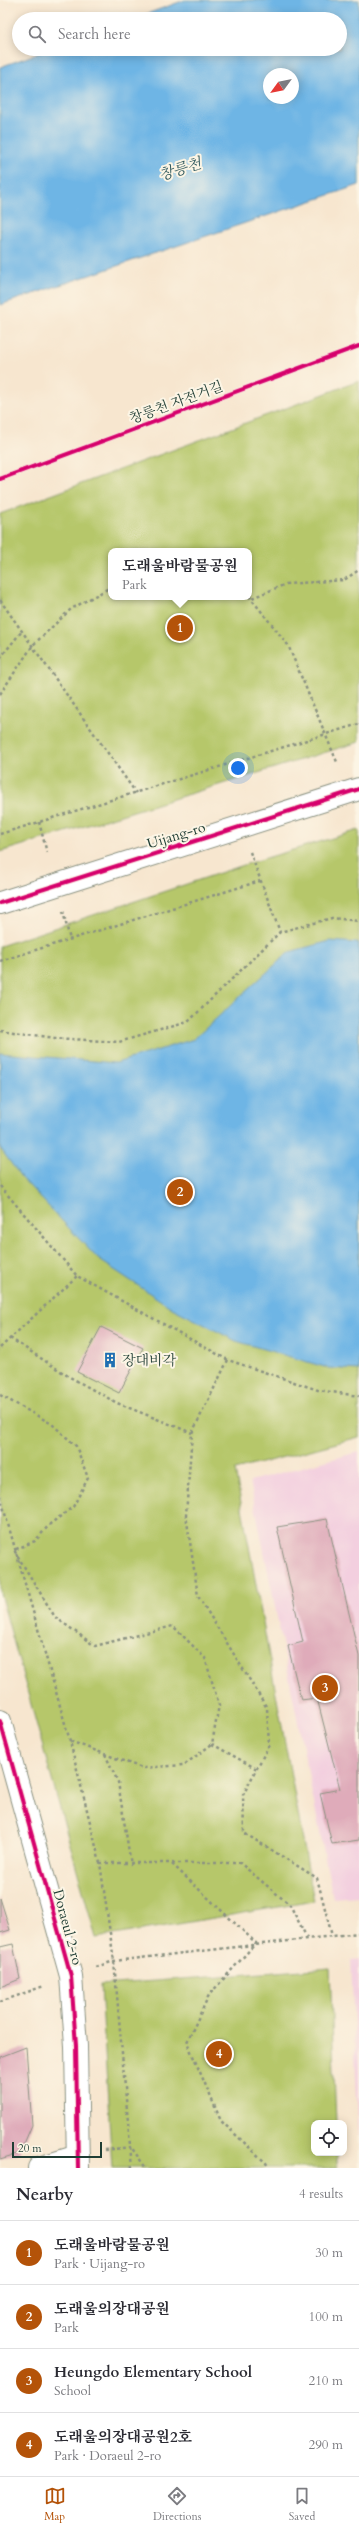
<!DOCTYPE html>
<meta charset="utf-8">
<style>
body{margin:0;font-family:Cardo,"Noto Serif KR",serif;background:#f7f7f7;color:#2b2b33}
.controls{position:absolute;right:12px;bottom:12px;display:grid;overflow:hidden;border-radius:8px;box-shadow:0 2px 10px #0003}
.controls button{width:36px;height:36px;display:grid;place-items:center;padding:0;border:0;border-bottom:1px solid #e1e1e2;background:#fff;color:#2b2b33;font:20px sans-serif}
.compass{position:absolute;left:263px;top:68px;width:36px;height:36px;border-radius:50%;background:#fff;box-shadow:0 2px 10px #0003;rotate:237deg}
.scale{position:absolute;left:12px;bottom:10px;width:90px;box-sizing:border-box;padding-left:4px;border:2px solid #1f3d34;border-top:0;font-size:11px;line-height:14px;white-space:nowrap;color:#1f3d34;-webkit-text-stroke:3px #fcf5e5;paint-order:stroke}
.you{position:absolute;left:238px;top:768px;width:14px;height:14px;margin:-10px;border:3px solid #fff;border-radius:50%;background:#1a73e8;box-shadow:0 0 0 6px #1a73e833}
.badge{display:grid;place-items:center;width:26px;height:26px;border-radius:50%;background:#b45309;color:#fff;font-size:13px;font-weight:700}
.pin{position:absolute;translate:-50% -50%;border:2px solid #fff;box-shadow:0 1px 4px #0006}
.popup{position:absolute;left:108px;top:548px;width:144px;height:52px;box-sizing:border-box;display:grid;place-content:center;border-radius:8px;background:#fff;filter:drop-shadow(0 1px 3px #0005);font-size:13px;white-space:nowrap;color:#7c7c81}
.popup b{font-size:15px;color:#2b2b33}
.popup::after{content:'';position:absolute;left:50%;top:100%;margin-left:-8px;border:8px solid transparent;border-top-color:#fff}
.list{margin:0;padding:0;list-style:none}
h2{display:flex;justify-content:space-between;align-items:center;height:52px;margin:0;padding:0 16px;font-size:17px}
h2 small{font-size:13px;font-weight:400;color:#7c7c81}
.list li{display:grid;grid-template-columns:26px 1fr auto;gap:12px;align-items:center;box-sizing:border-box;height:64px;padding:0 16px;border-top:1px solid #e1e1e2}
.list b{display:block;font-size:15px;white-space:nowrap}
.list p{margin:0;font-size:13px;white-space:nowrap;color:#7c7c81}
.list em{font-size:13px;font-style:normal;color:#7c7c81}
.icon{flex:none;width:22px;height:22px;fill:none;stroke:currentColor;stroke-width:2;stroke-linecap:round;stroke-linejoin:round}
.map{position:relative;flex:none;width:359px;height:2168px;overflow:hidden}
.search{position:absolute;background:#fff;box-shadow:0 2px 10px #0003;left:12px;right:12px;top:12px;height:44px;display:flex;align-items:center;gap:10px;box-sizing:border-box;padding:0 14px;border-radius:22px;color:#7c7c81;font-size:15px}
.sheet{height:308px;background:#fff}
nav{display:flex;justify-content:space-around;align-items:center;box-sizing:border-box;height:56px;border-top:1px solid #e1e1e2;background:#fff;font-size:11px;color:#7c7c81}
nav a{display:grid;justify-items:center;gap:2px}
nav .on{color:#b45309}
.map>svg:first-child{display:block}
.built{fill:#f3cfdf}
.green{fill:#b6c76a;stroke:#6a824f;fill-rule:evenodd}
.water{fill:#6eb5e5;stroke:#46798c;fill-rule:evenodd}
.building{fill:#dfabba}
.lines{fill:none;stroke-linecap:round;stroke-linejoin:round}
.minor-casing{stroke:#8b9282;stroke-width:24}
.tertiary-casing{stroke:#8b9282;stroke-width:24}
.path{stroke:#8b9282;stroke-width:2.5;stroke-dasharray:3 3;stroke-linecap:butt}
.minor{stroke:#fff;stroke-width:22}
.tertiary{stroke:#fff;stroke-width:22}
.cycleway-casing{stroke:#fcf5e5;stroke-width:6}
.cycleway{stroke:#d6006c;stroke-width:4}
.labels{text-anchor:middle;stroke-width:4;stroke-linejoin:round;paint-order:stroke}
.street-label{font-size:14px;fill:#1f3d34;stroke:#fcf5e5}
.poi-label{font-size:14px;fill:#1f3d34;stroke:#fcf5e5;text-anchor:start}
.water-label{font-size:15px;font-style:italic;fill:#335b60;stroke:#fcf5e5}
</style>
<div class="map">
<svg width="359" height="2168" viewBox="0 0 359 2168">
<rect width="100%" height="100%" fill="#fcf5e5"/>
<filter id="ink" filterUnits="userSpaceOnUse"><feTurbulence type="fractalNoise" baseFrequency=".025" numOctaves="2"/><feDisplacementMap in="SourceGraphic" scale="8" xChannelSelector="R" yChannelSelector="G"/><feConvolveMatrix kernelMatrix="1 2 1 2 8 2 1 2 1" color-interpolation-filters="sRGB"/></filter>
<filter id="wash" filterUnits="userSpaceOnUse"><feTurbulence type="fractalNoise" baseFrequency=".012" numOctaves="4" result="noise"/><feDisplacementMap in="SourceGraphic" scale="16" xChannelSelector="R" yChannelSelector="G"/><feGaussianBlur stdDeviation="0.9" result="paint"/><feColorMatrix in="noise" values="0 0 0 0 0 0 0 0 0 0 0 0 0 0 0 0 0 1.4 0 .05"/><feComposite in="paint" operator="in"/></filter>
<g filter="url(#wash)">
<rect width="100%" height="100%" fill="#f7e6cf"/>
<path class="built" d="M359 1452V1896L333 1898 250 1481Z
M359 1959V2146L351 1960Z"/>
<path class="green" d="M359 381V742L0 852V514ZM111 551H249V597H111Z
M359 830V1437L235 1470 314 1901 96 1938 0 1593V946L253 862Z
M330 1968 336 2123H314V2153H337V2168H112L101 1985Z"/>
<path class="water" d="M185 0H359V185L0 305V67L50 49H340V19H133ZM269 74H293V98H269Z
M330 941 359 943V1370L328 1368 236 1341 172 1308 98 1259 21 1177 0 1148V1053L116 1063 194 1039 289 952Z"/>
<g id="blocks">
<path class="building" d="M101 1327 143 1348 119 1393 77 1372Z
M327 1519 359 1656V1840L332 1844 320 1793 340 1789 317 1698 301 1700 288 1646 303 1642 277 1527Z
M0 1898 10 1930 0 1933Z
M13 1944 20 1979 0 1987V1947Z
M26 2047 32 2125 20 2153 0 2159V2057Z"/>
</g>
</g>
<g filter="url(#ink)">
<use href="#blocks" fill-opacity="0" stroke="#8b9282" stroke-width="1"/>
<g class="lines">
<defs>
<path id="minor" d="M39 2168 78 2156"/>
<path id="tertiary" d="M0 903 359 789
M0 1721 71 1976 76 2046 78 2168"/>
</defs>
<use href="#minor" class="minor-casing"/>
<use href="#tertiary" class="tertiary-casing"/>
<path class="path" d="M249 596 288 645 337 762
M252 598 286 584 344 580 359 570
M0 600 136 793
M0 658 22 631
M0 694 33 645 71 609 111 587
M39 822 47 853
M0 834 359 724
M250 852 280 932
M63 911 70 940
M0 961 260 881
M0 1030 55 1038 119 1042 188 1022 280 932 332 918 359 921
M0 1186 77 1276 228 1360 318 1390 359 1396
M10 1338 68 1376 117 1403 192 1433
M0 1348 77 1276
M228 1360 192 1433 186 1515 198 1596 267 1708 269 1745 243 1795 244 1833 317 1878 332 1936
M0 1395 52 1424 76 1446 88 1478 73 1507 50 1524 35 1541 14 1550 55 1617 95 1646 173 1626 205 1658 219 1705 212 1744 184 1765 142 1768 70 1741
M0 1496 70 1741 100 1863 114 1961 132 2168
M212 1744 257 1769
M105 1754 118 1782 131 1865
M100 1863H240L290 1905 307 1938
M172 1864 256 1943 209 1995 187 2042 221 2121 266 2163 269 2168
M96 1967 114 1961 359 1933
M0 2002 44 1986
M104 2150 131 2147 146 2168"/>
<use href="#minor" class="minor"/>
<use href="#tertiary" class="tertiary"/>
<defs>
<path id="cycleway" d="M0 479 359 346
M0 903 359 789
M0 1721 71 1976 76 2046 78 2168"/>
</defs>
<use href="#cycleway" class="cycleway-casing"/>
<use href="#cycleway" class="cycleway"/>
</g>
</g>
<defs>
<symbol id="building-bare" viewBox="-9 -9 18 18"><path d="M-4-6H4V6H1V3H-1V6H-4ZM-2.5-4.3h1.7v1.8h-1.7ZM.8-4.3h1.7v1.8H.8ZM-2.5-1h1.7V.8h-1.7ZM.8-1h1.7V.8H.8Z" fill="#1f6fb2" stroke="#fcf5e5" stroke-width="2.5" paint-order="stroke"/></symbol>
</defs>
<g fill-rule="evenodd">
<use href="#building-bare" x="99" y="1349" width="22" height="22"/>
</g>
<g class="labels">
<g class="street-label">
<text transform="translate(176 402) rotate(-20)" y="5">창릉천 자전거길</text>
<text transform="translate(176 835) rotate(-17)" y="5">Uijang-ro</text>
<text transform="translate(68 1927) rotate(75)" y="5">Doraeul 2-ro</text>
</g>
<g class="poi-label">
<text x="122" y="1365">장대비각</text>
</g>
<g class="water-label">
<text transform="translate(180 169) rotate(-17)" y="5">창릉천</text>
</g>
</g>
</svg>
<div class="controls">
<button><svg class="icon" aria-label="locate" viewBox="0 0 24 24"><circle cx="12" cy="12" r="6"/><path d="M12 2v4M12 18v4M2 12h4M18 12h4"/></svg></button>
</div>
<svg class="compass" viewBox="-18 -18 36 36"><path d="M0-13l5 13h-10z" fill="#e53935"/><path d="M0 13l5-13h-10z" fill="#7c7c81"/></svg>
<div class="scale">20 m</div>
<div class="you"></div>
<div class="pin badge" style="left:180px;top:628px">1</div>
<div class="popup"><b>도래울바람물공원</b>Park</div>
<div class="pin badge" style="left:180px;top:1192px">2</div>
<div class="pin badge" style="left:325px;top:1688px">3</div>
<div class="pin badge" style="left:219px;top:2054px">4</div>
<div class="search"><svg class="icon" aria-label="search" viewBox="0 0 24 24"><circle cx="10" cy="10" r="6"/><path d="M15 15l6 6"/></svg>Search here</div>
</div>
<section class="sheet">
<h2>Nearby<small>4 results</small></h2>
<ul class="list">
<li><span class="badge">1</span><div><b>도래울바람물공원</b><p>Park · Uijang-ro</p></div><em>30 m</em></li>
<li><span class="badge">2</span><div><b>도래울의장대공원</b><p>Park</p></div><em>100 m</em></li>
<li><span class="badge">3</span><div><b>Heungdo Elementary School</b><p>School</p></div><em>210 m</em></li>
<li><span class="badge">4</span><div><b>도래울의장대공원2호</b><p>Park · Doraeul 2-ro</p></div><em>290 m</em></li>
</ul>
</section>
<nav>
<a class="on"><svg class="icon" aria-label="map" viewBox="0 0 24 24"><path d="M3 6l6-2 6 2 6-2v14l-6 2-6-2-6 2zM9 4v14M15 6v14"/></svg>Map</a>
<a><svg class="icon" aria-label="directions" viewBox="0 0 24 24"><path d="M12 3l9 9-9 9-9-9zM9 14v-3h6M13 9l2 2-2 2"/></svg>Directions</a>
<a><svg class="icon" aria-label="saved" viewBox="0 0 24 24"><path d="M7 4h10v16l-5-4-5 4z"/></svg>Saved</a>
</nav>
